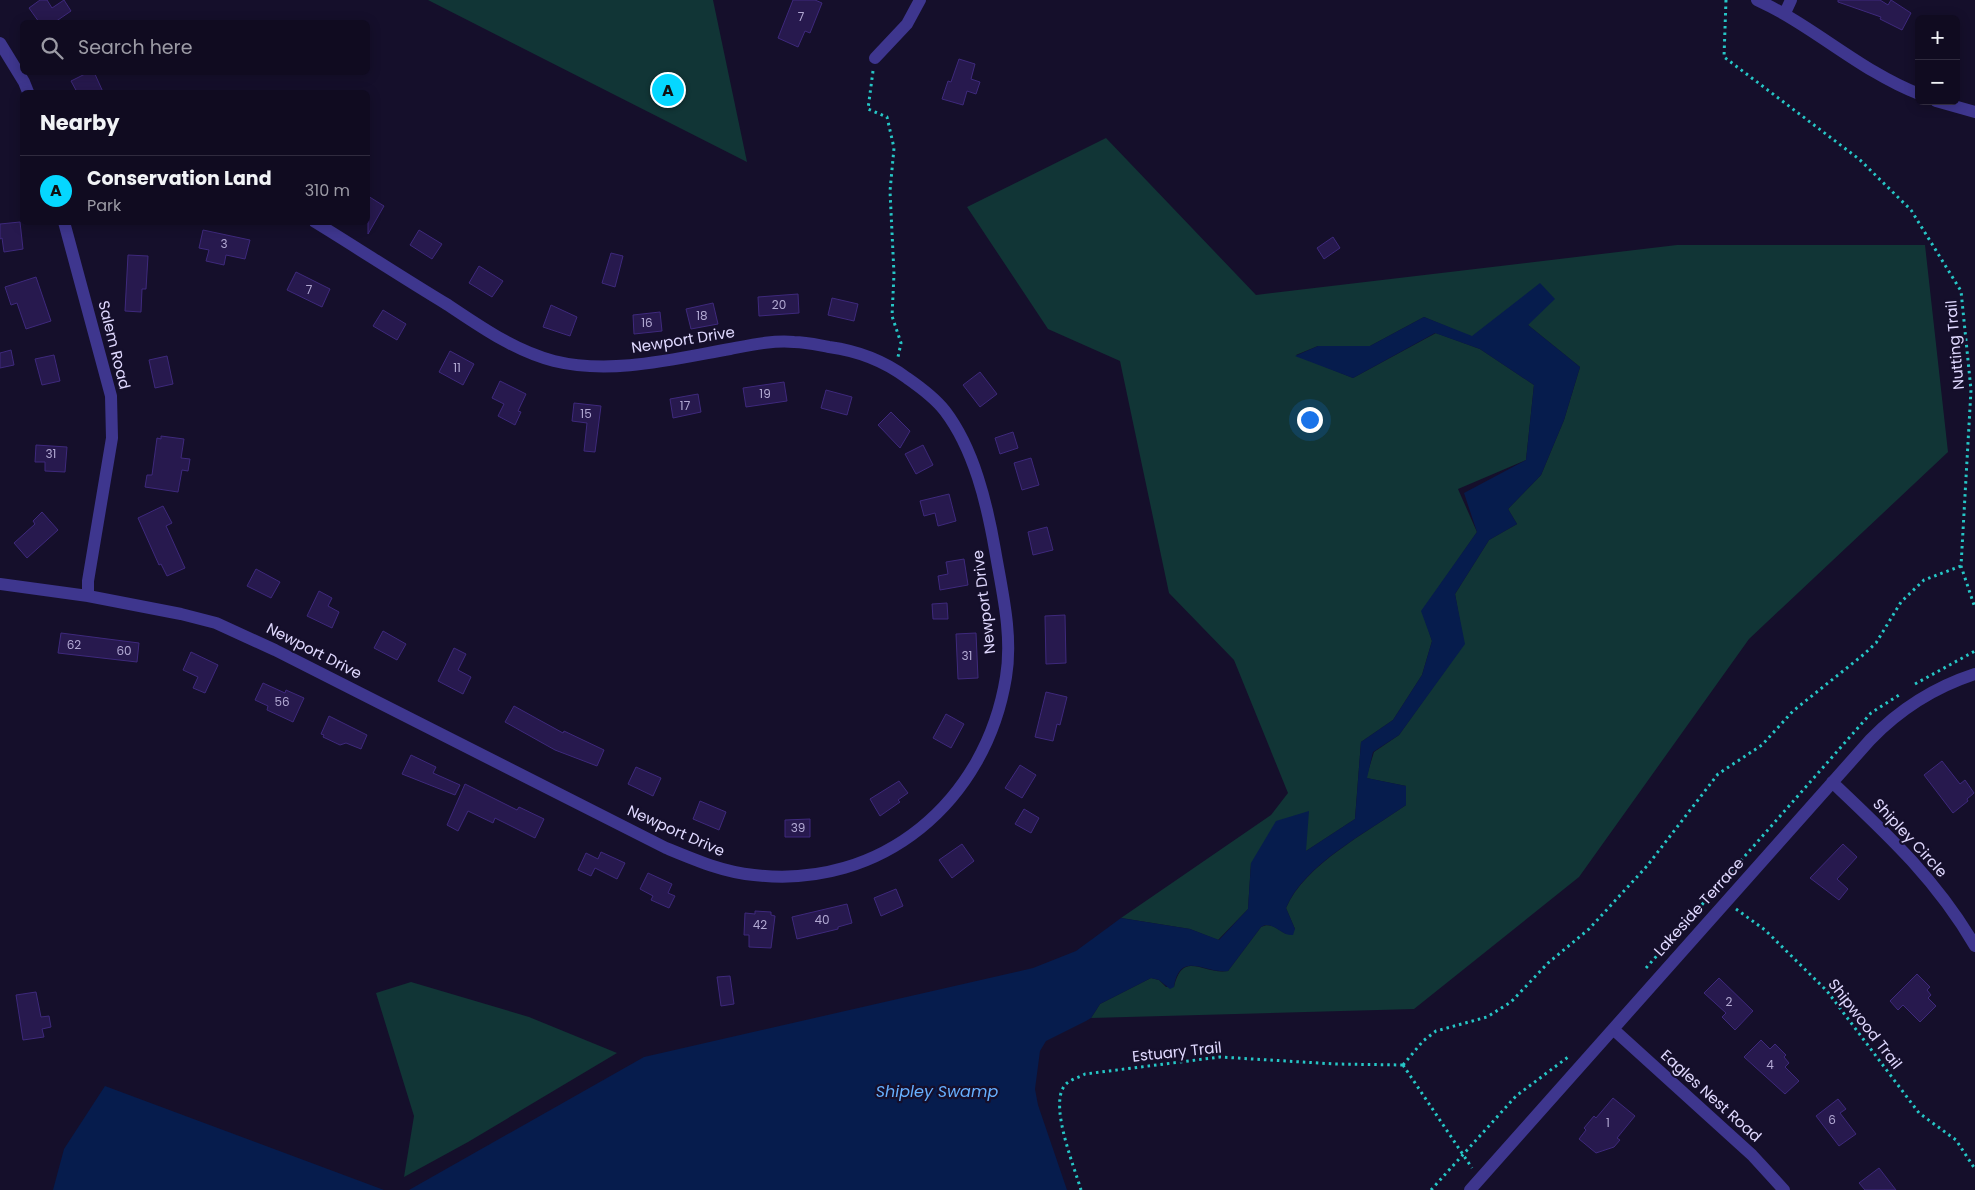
<!DOCTYPE html>
<meta charset="utf-8">
<style>
body{margin:0;font-family:Poppins,sans-serif;background:#1e192d;color:#f1f3f6}
.controls{position:absolute;right:15px;top:15px;display:grid;overflow:hidden;border-radius:8px;box-shadow:0 2px 12px #0003}
.controls button{width:45px;height:45px;display:grid;place-items:center;padding:0;border:0;border-bottom:1px solid #302b3e;background:#100b20;color:#f1f3f6;font:25px sans-serif}
.you{position:absolute;left:1309px;top:419px;width:18px;height:18px;margin:-12px;border:4px solid #fff;border-radius:50%;background:#1a73e8;box-shadow:0 0 0 8px #1a73e833}
.badge{display:grid;place-items:center;width:32px;height:32px;border-radius:50%;background:#05d7ff;color:#111;font-size:16px;font-weight:700}
.pin{position:absolute;translate:-50% -50%;border:2px solid #fff;box-shadow:0 1px 5px #0006}
.list{margin:0;padding:0;list-style:none}
h2{display:flex;justify-content:space-between;align-items:center;height:65px;margin:0;padding:0 20px;font-size:21px}
h2 small{font-size:16px;font-weight:400;color:#9c9ba5}
.list li{display:grid;grid-template-columns:32px 1fr auto;gap:15px;align-items:center;box-sizing:border-box;height:70px;padding:0 20px;border-top:1px solid #302b3e}
.list b{display:block;font-size:19px;white-space:nowrap}
.list p{margin:0;font-size:16px;white-space:nowrap;color:#9c9ba5}
.list em{font-size:16px;font-style:normal;color:#9c9ba5}
.icon{flex:none;width:28px;height:28px;fill:none;stroke:currentColor;stroke-width:2;stroke-linecap:round;stroke-linejoin:round}
.map{position:relative;flex:none;width:1975px;height:1190px;overflow:hidden}
.search{position:absolute;background:#100b20;box-shadow:0 2px 12px #0003;left:20px;top:20px;width:350px;height:55px;display:flex;align-items:center;gap:12px;box-sizing:border-box;padding:0 18px;border-radius:8px;color:#9c9ba5;font-size:19px}
.panel{position:absolute;background:#100b20;box-shadow:0 2px 12px #0003;left:20px;top:90px;width:350px;height:135px;border-radius:8px}
.map>svg:first-child{display:block}
.green{fill:#113536}
.water{fill:#061c4d}
.building{fill:#27194e;stroke:#3e297c}
.lines{fill:none;stroke-linecap:round;stroke-linejoin:round}
.path{stroke:#26c6c6;stroke-width:3;stroke-dasharray:2.5 4;stroke-linecap:butt}
.street{stroke:#3e368e;stroke-width:12}
.labels{text-anchor:middle;stroke-width:4.5;stroke-linejoin:round;paint-order:stroke}
.number-label{font-size:12px;fill:#b2a9d3}
.street-label{font-size:15px;fill:#e0d9ff;stroke:#150f2b}
.water-label{font-size:16px;font-style:italic;fill:#67b0ff;stroke:#150f2b}
</style>
<div class="map">
<svg width="1975" height="1190" viewBox="0 0 1975 1190">
<rect width="100%" height="100%" fill="#150f2b"/>
<path class="green" d="M428 0H713L747 162Z
M1106 138 1256 295 1677 245H1925L1948 452 1749 639 1579 877 1414 1009 1091 1018 1100 1004 1151 978 1159 980 1166 987H1174C1183 949 1203 975 1228 971L1261 927C1271 922 1277 929 1286 934L1295 929 1286 908C1305 864 1368 832 1406 805V786L1366 778 1374 752 1399 735 1464 644 1455 594 1489 540 1517 524 1508 509 1541 475 1564 420 1580 367 1528 325 1540 284 1472 337 1424 317 1370 346H1318L1296 355 1353 378 1436 333 1480 349 1534 385 1526 460 1458 489 1477 532 1422 611 1432 641 1422 675 1393 720 1361 742 1355 819 1306 851 1251 863 1248 909 1218 940 1190 929 1121 918 1271 815 1288 793 1234 660 1169 593 1120 361 1048 329 967 207Z
M411 982 529 1017 617 1053 468 1142 404 1177 414 1116 376 993Z"/>
<path class="water" d="M1540 283 1555 299 1528 325 1580 367 1564 420 1541 475 1508 509 1517 524 1489 540 1455 594 1465 644 1399 735 1373 752 1367 778 1406 786V805C1368 832 1304 864 1286 908L1295 929 1293 935C1282 936 1276 924 1265 925L1261 927 1228 971C1205 974 1180 949 1174 987L1170 989 1159 980 1151 978 1100 1004 1091 1018 1086 1021 1046 1041 1040 1051 1035 1089 1038 1105 1067 1190H409L644 1057 1033 968 1076 951 1121 918 1190 929 1219 940 1248 909 1251 863 1276 821 1309 811 1306 851 1355 819 1361 742 1393 720 1422 675 1432 641 1421 611 1477 532 1464 493 1526 460 1534 385 1480 349 1435 333 1353 378 1295 356 1318 346H1370L1424 317 1472 336Z
M105 1086 384 1190H53L64 1149Z"/>
<path class="building" d="M40 0H47L52 8 64 0 71 11 55 22H39L29 8Z
M793 0H815L822 3 810 33 805 31 798 47 778 38Z
M1838 0H1880L1888 5 1891 0 1911 13 1902 30 1880 19 1881 17 1838 2Z
M959 59 975 64 971 79 980 82 976 94 967 91 963 105 942 99 948 81 951 82Z
M89 72H94L103 92H77L71 81Z
M368 196 384 206 368 234Z
M20 222 23 249 4 252 2 238 0 239V224Z
M203 230 250 240 245 259 226 255 224 265 206 261 209 250 199 248Z
M419 230 442 244 432 259 410 245Z
M1333 237 1340 248 1324 259 1317 248Z
M611 253 623 256 615 287 602 283Z
M128 255 148 256 146 289H142L141 312 125 311Z
M479 266 503 281 492 297 469 283Z
M296 272 330 289 322 307 287 290Z
M36 277 51 321 26 329 17 303 11 305 5 287Z
M798 294 799 313 759 316 758 297Z
M832 298 858 304 854 321 828 315Z
M713 303 718 324 691 329 686 309Z
M551 305 577 317 570 336 543 327Z
M383 310 406 324 397 340 373 326Z
M660 312 662 331 634 334 633 315Z
M11 350 14 365 0 368V353Z
M450 351 474 364 463 385 439 372Z
M54 355 60 381 42 385 35 359Z
M167 356 173 384 155 388 149 360Z
M980 372 997 394 980 407 963 385Z
M500 381 526 394 518 411 521 412 515 425 498 416 504 404 492 398Z
M784 382 787 401 746 407 743 388Z
M826 390 852 397 847 415 821 408Z
M698 394 701 412 673 418 670 399Z
M574 403 601 406 595 452 584 451 587 423 572 421Z
M891 412 910 431 900 448 878 425Z
M1013 432 1018 448 1000 454 995 438Z
M161 436 184 439 181 458 190 459 188 471 182 470 178 492 145 487 147 475H152L157 438 161 439Z
M36 445 67 447 65 472 45 471V462H35Z
M923 445 933 465 916 474 905 454Z
M1031 458 1039 485 1022 490 1014 463Z
M949 494 956 521 938 526 935 513 924 516 920 501Z
M163 506 172 523 166 526 185 568 167 576 161 564 159 565 138 518Z
M42 512 58 530 27 558 14 543 35 524 33 521Z
M1047 527 1053 550 1033 555 1028 532Z
M964 559 968 585 940 590 938 576 948 574 946 562Z
M256 569 280 582 271 598 247 586Z
M319 591 332 598 328 606 339 612 332 628 307 616Z
M947 603 948 619H933L932 604Z
M1065 615 1066 663 1046 664 1045 616Z
M383 631 406 644 397 660 374 648Z
M61 633 139 643 137 662 58 653Z
M976 633 978 678 958 679 956 634Z
M454 648 466 654 458 670 471 677 463 694 438 681Z
M191 652 218 665 205 693 193 688 198 677 183 670Z
M263 683 285 693 286 690 304 698 293 722 267 710 268 706 255 700Z
M1046 692 1067 697 1060 725 1057 724 1053 741 1035 737Z
M514 706 563 733 564 731 604 750 597 766 555 750 505 722Z
M946 714 964 724 951 748 933 738Z
M329 716 367 735 361 749 346 743 340 745 323 737 324 735 321 734Z
M411 755 436 767 433 773 460 785 455 795 402 774Z
M1942 761 1960 784 1965 780 1974 793 1967 799 1968 801 1953 813 1924 775Z
M1020 765 1036 775 1022 798 1005 788Z
M636 767 661 778 653 796 628 784Z
M899 781 908 793 898 800 900 802 880 816 870 799Z
M465 784 517 810 519 807 544 819 535 838 495 818 493 823 468 811 458 831 447 825Z
M700 801 726 812 719 830 693 819Z
M1024 809 1039 818 1031 833 1015 824Z
M810 819V837H785V820Z
M962 844 974 861 952 878 939 860Z
M1843 844 1857 857 1837 879 1848 889 1839 900 1810 878Z
M601 852 625 863 617 879 595 868 591 876 578 870 586 853 598 859Z
M648 873 672 884 668 893 675 896 669 908 651 900 653 896 640 889Z
M896 889 903 906 881 916 874 898Z
M847 904 852 923 838 927V929L797 939 792 917Z
M755 911 771 912V915L775 916 771 948 749 947V935H744L745 913 755 914Z
M1917 974 1930 987 1927 990 1931 995 1928 998 1936 1006 1920 1022 1903 1005 1898 1010 1890 1001Z
M730 976 734 1004 721 1006 717 977Z
M1719 978 1753 1011 1735 1030 1722 1017 1726 1013 1704 993Z
M36 992 41 1017 49 1016 51 1027 42 1029 44 1037 23 1040 16 995Z
M1761 1040 1770 1049 1775 1044 1786 1055 1784 1057 1789 1063 1785 1067 1799 1081 1785 1094 1744 1057Z
M1613 1098 1635 1116 1617 1138 1620 1140 1614 1147 1596 1153 1579 1139 1586 1130 1584 1128 1594 1116 1596 1118Z
M1838 1099 1846 1109 1840 1113 1856 1134 1839 1146 1816 1116Z
M1879 1168 1896 1190H1865L1859 1183Z"/>
<g class="lines">
<path class="path" d="M1726 0 1724 57 1859 159 1911 210 1961 291 1971 390 1961 566 1975 608
M873 71 868 109 887 117 894 148 890 191 894 274 892 316 901 343 898 357
M1915 684 1975 651
M1736 909 1765 930 1827 991 1919 1113 1956 1140 1975 1169
M1646 968 1871 713 1899 695
M1403 1065 1423 1041 1436 1031 1487 1017 1511 1002 1548 963 1589 929 1647 866 1718 774 1762 745 1793 711 1863 655 1876 643 1901 602 1924 580 1961 566
M1403 1065 1472 1168
M1081 1190C1074 1166 1051 1110 1063 1088 1067 1080 1078 1078 1085 1074L1220 1057 1335 1064 1403 1065
M1431 1190 1516 1096 1568 1057"/>
<path class="street" d="M1757 0C1814 26 1860 71 1919 94
M1785 13 1791 0
M0 43 24 82 28 92
M875 58 907 24 920 0
M1936 101 1975 112
M64 222 111 396 112 438 88 581V596
M0 584 88 596 181 614 216 623 275 650 666 848C695 860 723 872 754 875 882 890 986 801 1006 677 1013 635 1002 591 995 550 987 504 974 449 945 411 935 398 920 387 907 378 883 360 859 351 829 347 818 345 806 342 794 342 773 340 751 345 730 349 674 359 611 375 554 361 515 351 481 327 448 305 403 278 359 249 315 222
M1832 782C1887 834 1936 879 1975 946
M1613 1029 1752 1155 1784 1190
M1470 1190 1870 740C1899 710 1935 687 1975 674"/>
</g>
<g class="labels">
<g class="number-label">
<text x="801" y="21">7</text>
<text x="224" y="248">3</text>
<text x="309" y="294">7</text>
<text x="779" y="309">20</text>
<text x="702" y="320">18</text>
<text x="647" y="327">16</text>
<text x="457" y="372">11</text>
<text x="765" y="398">19</text>
<text x="685" y="410">17</text>
<text x="586" y="418">15</text>
<text x="51" y="458">31</text>
<text x="74" y="649">62</text>
<text x="124" y="655">60</text>
<text x="967" y="660">31</text>
<text x="282" y="706">56</text>
<text x="798" y="832">39</text>
<text x="822" y="924">40</text>
<text x="760" y="929">42</text>
<text x="1729" y="1006">2</text>
<text x="1770" y="1069">4</text>
<text x="1832" y="1124">6</text>
<text x="1608" y="1127">1</text>
</g>
<g class="street-label">
<text transform="translate(683 340) rotate(-9)" y="5">Newport Drive</text>
<text transform="translate(114 345) rotate(76)" y="5">Salem Road</text>
<text transform="translate(1955 345) rotate(-95)" y="5">Nutting Trail</text>
<text transform="translate(984 602) rotate(-97)" y="5">Newport Drive</text>
<text transform="translate(314 651) rotate(27)" y="5">Newport Drive</text>
<text transform="translate(676 831) rotate(24)" y="5">Newport Drive</text>
<text transform="translate(1910 838) rotate(47)" y="5">Shipley Circle</text>
<text transform="translate(1699 907) rotate(-48)" y="5">Lakeside Terrace</text>
<text transform="translate(1865 1024) rotate(52)" y="5">Shipwood Trail</text>
<text transform="translate(1177 1052) rotate(-6)" y="5">Estuary Trail</text>
<text transform="translate(1711 1096) rotate(42)" y="5">Eagles Nest Road</text>
</g>
<g class="water-label">
<text x="937" y="1097">Shipley Swamp</text>
</g>
</g>
</svg>
<div class="controls">
<button>+</button>
<button>−</button>
</div>
<div class="you"></div>
<div class="pin badge" style="left:668px;top:90px">A</div>
<div class="search"><svg class="icon" aria-label="search" viewBox="0 0 24 24"><circle cx="10" cy="10" r="6"/><path d="M15 15l6 6"/></svg>Search here</div>
<section class="panel">
<h2>Nearby<small></small></h2>
<ul class="list">
<li><span class="badge">A</span><div><b>Conservation Land</b><p>Park</p></div><em>310 m</em></li>
</ul>
</section>
</div>
